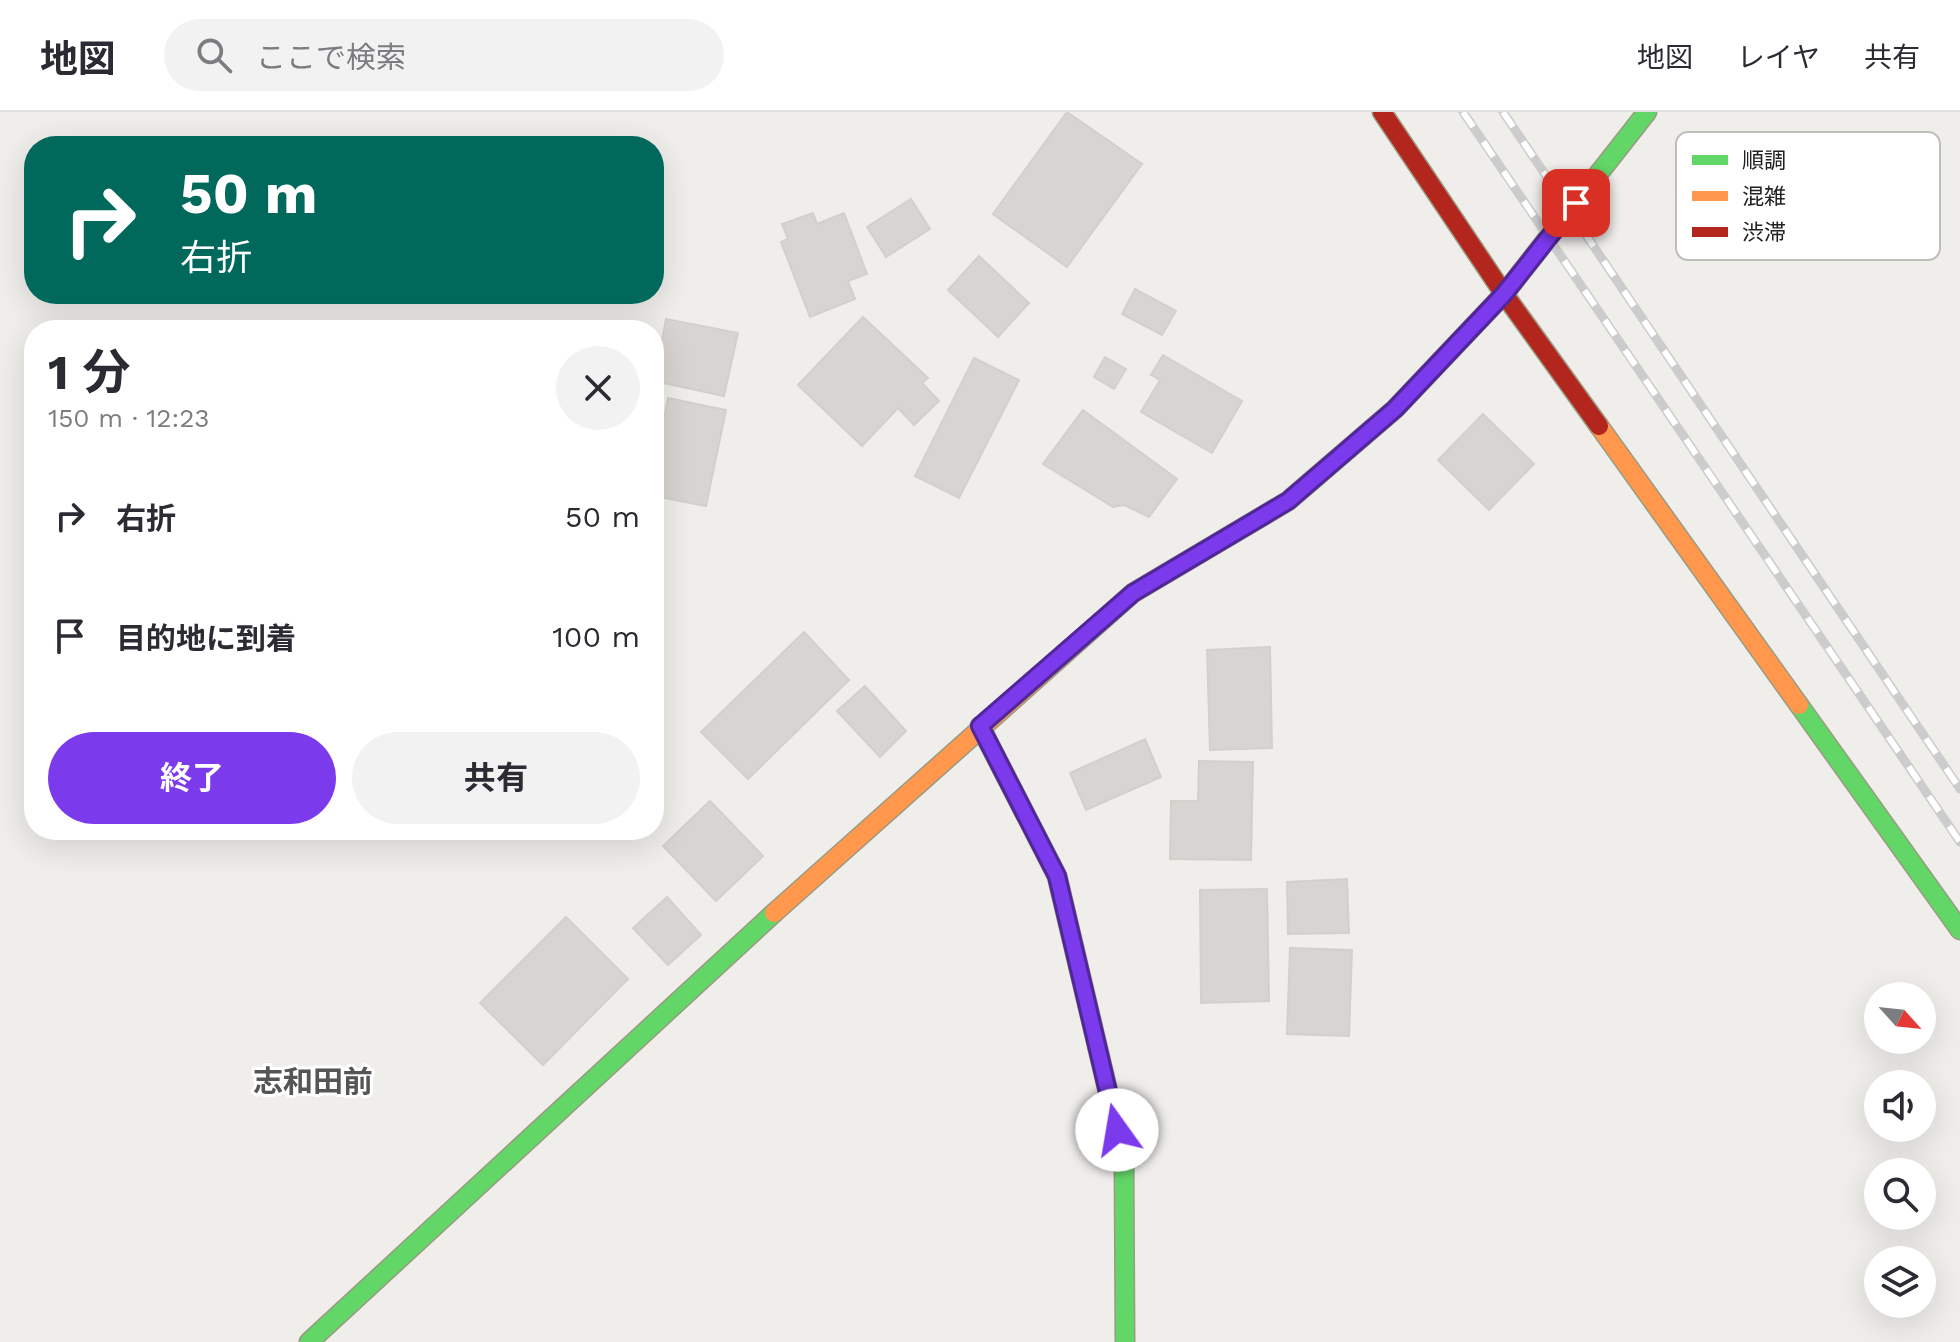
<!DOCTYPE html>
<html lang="ja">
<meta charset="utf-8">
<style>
:root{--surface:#fff;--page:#f2f2f3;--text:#2b2b33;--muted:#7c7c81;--line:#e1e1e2;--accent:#7c3aed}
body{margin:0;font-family:"Work Sans","Noto Sans JP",sans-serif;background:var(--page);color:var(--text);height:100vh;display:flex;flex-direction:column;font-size:30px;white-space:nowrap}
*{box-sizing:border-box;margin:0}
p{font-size:26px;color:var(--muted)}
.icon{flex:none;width:44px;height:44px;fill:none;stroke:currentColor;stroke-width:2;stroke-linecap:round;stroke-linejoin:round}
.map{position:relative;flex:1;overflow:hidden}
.details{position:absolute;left:24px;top:208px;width:640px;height:520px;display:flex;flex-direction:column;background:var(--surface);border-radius:32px;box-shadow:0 8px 32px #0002}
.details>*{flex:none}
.hud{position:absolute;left:24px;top:24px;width:640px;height:168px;border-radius:32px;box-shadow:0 8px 32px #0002;background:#00695c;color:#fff;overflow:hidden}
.needle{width:52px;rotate:117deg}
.tools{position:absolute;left:1864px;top:870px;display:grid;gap:16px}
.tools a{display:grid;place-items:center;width:72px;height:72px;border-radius:50%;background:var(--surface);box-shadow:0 8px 32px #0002;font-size:40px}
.pin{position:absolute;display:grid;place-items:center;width:68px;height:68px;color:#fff;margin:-34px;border-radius:16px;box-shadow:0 4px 12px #0006}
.me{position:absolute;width:88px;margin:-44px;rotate:347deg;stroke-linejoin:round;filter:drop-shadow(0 0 6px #0008)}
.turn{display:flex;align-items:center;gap:28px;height:168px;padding:0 24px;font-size:36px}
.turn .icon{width:104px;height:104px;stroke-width:2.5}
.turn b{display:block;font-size:56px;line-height:68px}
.round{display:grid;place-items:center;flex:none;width:84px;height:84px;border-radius:42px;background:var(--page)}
.overview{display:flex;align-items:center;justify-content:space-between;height:136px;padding:0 24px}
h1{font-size:48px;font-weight:700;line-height:60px}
.primary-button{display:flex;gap:16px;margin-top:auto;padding:16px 24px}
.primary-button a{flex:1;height:92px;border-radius:48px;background:var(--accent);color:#fff;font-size:32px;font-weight:700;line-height:92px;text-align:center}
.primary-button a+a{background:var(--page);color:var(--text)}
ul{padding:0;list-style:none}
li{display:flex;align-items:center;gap:24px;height:120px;padding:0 24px}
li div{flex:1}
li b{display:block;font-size:30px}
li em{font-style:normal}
header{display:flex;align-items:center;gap:48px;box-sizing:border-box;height:112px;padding:0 40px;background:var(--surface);border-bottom:2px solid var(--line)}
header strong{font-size:38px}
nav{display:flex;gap:44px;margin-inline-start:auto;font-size:28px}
.search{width:560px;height:72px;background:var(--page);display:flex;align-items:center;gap:20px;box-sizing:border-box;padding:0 28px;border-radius:44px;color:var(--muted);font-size:30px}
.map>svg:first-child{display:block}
.building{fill:#d7d4d2;stroke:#d3d0cc;stroke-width:2}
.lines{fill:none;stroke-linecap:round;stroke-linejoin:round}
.fast-casing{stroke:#999a82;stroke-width:21}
.slow-casing{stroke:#999a82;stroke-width:21}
.jam-casing{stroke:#999a82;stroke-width:21}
.fast{stroke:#63d668;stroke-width:18}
.slow{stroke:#ff974d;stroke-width:18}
.jam{stroke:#b3261e;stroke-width:18}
.rail-casing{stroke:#ccc;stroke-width:9}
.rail{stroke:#fff;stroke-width:6;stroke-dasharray:18;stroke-linecap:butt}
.route-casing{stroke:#51269a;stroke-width:20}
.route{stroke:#7c3aed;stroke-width:14}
.labels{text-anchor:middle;stroke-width:6;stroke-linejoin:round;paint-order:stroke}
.quarter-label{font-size:30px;font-weight:bold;fill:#555;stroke:#fff}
.key{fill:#fff;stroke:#bdbdbd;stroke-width:2}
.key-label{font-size:22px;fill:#222}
</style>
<header>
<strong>地図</strong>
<div class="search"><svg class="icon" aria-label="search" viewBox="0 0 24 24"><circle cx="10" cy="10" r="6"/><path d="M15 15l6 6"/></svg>ここで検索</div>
<nav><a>地図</a><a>レイヤ</a><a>共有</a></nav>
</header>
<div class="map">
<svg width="1960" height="1230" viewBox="0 0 1960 1230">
<rect width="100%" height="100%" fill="#f0eeeb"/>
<!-- building -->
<g class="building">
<path d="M 1067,0 L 1142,52 L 1067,155 L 993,102 Z"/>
<path d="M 911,87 L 930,117 L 886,145 L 867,115 Z"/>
<path d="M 813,101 L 817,112 L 844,101 L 867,162 L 848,169 L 855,187 L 810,205 L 781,130 L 788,127 L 782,112 Z"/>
<path d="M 979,144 L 1029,191 L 998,225 L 948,178 Z"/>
<path d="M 1135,177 L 1176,199 L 1162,223 L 1122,202 Z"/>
<path d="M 863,205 L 928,266 L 922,271 L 939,289 L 914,313 L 898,296 L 862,334 L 798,273 Z"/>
<path d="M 666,207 L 738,221 L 724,284 L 654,269 Z"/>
<path d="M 1163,243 L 1242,289 L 1212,341 L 1141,300 L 1160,268 L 1151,263 Z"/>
<path d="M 1105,245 L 1126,257 L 1114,277 L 1094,265 Z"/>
<path d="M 974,246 L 1019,268 L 959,386 L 915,364 Z"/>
<path d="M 668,286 L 726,298 L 706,394 L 654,384 L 654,356 Z"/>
<path d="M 1083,298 L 1177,367 L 1149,405 L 1124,393 L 1113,395 L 1043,352 Z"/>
<path d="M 1483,302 L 1534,352 L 1489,398 L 1438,348 Z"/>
<path d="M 804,520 L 849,568 L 748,667 L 701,620 Z"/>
<path d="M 1270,535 L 1272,636 L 1210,638 L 1207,538 Z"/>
<path d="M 865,574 L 906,619 L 880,645 L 837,599 Z"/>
<path d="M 1145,627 L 1161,665 L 1086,698 L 1070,661 Z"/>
<path d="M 1199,649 L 1253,650 L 1251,748 L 1170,747 L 1171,689 L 1198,689 Z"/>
<path d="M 710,689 L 763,744 L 716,789 L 663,734 Z"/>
<path d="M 1347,767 L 1349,821 L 1288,822 L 1287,770 Z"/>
<path d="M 1267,777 L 1269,889 L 1201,891 L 1200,778 Z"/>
<path d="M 667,785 L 701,823 L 668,853 L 633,816 Z"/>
<path d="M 566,805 L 628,867 L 543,953 L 480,891 Z"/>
<path d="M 1290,836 L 1352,838 L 1349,924 L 1287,922 Z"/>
</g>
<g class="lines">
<!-- fast casing -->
<g class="fast-casing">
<g id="fast">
<path d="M 1079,529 L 1133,481 L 1288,389 L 1395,297 L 1504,182 L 1647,0"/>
<path d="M 1799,593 L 1960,818"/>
<path d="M 980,614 L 1057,764 L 1124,1047 L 1125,1230"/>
<path d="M 309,1230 L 774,801"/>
</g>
</g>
<!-- slow casing -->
<g class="slow-casing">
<g id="slow">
<path d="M 1599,314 L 1799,593"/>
<path d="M 774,801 L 1079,529"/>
</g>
</g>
<!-- jam casing -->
<g class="jam-casing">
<path id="jam" d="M 1382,0 L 1504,182 L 1599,314"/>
</g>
<!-- fast -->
<use href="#fast" class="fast"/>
<!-- slow -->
<use href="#slow" class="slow"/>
<!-- jam -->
<use href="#jam" class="jam"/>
<!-- rail casing -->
<g class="rail-casing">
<g id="rail">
<path d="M 1463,0 L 1960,730"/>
<path d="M 1503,0 L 1960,677"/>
</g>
</g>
<!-- rail -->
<use href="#rail" class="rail"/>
</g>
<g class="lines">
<!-- route casing -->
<g class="route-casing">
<path id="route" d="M 1117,1018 L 1057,764 L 980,614 L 1133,481 L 1288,389 L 1395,297 L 1504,182 L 1576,91"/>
</g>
<!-- route -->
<use href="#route" class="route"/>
</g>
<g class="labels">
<!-- quarter labels -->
<g class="quarter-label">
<text x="313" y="980">志和田前</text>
</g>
</g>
<!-- legend -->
<rect x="1676" y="20" width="264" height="128" rx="12" class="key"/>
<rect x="1692" y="43" width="36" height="10" fill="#63d668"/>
<rect x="1692" y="79" width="36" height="10" fill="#ff974d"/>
<rect x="1692" y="115" width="36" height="10" fill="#b3261e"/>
<g class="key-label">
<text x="1742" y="56">順調</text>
<text x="1742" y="92">混雑</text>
<text x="1742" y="128">渋滞</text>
</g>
</svg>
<div class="tools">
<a><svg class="needle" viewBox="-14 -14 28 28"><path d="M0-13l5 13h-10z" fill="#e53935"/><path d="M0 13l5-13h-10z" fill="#7c7c81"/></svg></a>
<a><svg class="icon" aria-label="sound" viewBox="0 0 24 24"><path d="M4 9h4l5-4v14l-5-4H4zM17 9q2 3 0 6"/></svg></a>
<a><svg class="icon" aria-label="search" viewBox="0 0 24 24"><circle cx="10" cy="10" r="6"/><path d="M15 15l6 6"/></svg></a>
<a><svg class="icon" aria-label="layers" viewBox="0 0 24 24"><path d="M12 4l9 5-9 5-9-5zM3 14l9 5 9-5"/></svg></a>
</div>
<div class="pin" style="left:1576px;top:91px;background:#d93025"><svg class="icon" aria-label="arrive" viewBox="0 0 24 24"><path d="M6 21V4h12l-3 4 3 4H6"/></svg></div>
<svg class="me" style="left:1117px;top:1018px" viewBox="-20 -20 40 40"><circle r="19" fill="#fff"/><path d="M0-13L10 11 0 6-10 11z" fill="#7c3aed"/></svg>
<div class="hud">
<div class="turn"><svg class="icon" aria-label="right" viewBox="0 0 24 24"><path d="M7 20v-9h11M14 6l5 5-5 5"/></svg><div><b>50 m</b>右折</div></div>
</div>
<section class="details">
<div class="overview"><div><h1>1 分</h1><p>150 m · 12:23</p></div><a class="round"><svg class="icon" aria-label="close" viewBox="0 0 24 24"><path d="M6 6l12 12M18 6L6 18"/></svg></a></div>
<ul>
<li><svg class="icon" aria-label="right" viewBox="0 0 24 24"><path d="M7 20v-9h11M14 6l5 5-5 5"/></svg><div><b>右折</b></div><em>50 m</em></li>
<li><svg class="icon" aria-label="arrive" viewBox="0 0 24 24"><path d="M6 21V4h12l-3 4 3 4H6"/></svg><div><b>目的地に到着</b></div><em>100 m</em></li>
</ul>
<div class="primary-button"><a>終了</a><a>共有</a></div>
</section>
</div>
